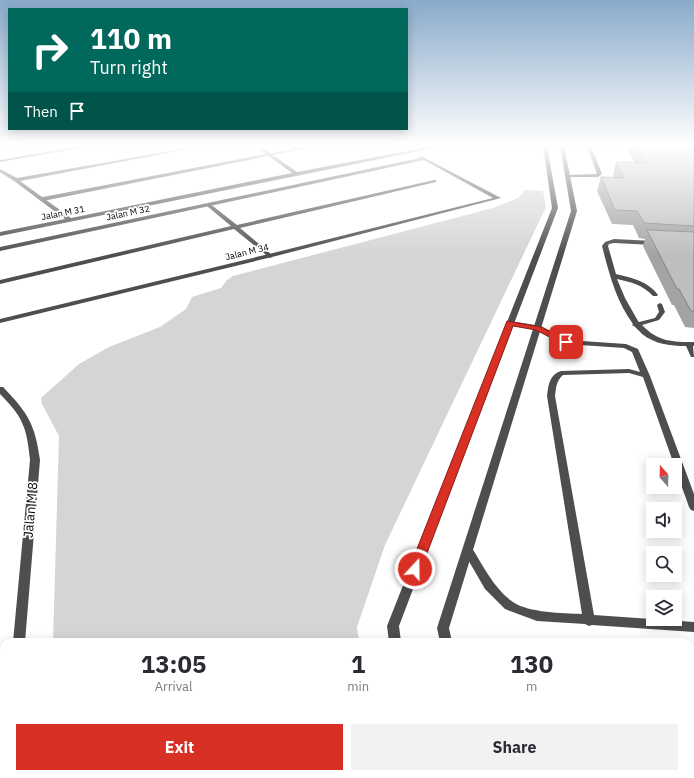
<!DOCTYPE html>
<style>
:root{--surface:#fff;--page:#f2f2f3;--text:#2b2b33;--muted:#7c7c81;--accent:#d93025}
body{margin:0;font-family:"IBM Plex Sans",sans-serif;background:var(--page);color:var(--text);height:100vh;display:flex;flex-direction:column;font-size:15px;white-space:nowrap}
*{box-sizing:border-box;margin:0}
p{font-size:13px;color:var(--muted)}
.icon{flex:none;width:22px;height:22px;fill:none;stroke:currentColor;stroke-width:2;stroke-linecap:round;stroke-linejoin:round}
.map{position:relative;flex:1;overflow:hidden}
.drawer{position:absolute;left:0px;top:638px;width:694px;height:140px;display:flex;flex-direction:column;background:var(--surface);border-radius:12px 12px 0 0;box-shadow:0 2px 10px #0003}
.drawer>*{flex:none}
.banner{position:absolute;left:8px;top:8px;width:400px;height:122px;border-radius:0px;box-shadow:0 2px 10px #0003;background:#00695c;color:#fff;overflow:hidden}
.needle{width:26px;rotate:340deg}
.fabs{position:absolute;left:646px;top:458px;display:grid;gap:8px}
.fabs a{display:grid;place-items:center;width:36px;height:36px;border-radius:0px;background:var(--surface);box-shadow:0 2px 10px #0003;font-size:20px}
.pin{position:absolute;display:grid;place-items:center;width:34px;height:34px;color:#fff;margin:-17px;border-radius:8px;box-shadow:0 2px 6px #0006}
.me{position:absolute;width:44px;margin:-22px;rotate:21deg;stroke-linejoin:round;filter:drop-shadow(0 0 3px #0008)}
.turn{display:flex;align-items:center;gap:14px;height:84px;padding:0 16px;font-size:18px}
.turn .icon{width:52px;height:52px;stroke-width:2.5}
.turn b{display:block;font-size:28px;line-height:34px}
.then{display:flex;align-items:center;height:38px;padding:0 16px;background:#0003;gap:8px;font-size:15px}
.eta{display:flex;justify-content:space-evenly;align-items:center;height:68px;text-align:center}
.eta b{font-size:24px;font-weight:700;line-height:28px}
.cta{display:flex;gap:8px;margin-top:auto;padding:8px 16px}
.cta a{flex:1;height:46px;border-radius:0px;background:var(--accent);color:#fff;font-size:16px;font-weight:700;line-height:46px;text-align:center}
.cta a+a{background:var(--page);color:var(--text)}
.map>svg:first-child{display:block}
.green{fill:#d5d5d5}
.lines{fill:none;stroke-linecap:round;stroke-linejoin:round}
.lane{fill:#4e4e4e;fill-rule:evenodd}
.street{fill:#4e4e4e;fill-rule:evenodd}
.wall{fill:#a3a3a3}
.building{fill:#bebebe;stroke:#858585}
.route{fill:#d93025;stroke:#8d1f18}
.labels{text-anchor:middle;stroke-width:3.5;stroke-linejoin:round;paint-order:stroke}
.far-street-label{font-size:9px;fill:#000;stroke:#fff}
.near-street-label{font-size:13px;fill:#000;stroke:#fff}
</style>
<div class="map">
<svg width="694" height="778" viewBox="0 0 694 778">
<rect width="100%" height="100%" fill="#fff"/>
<!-- green -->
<g class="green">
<path d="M 525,190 L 543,191 L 546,207 L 385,545 L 357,627 L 359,642 L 53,642 L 59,436 L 42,404 L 41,398 L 79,364 L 109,347 L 160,327 L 186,309 L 192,297 L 221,288 L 227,280 L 233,276 L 493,208 L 518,198 Z"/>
<path d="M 49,774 L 375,774 L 376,778 L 48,778 Z"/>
</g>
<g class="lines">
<!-- lane -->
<g class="lane">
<path d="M 80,146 L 92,146 L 0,162 L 0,160 Z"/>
<path d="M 308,146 L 318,146 L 43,201 L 40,199 L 43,197 Z"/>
<path d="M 587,146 L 591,146 L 602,174 L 598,177 L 566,177 L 566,176 L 568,175 L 597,174 Z"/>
<path d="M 434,180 L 436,180 L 436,182 L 240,228 L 272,255 L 272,257 L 270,258 L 234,229 L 0,284 L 0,280 L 231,226 L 207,206 L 207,204 L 209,203 L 237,225 Z"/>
<path d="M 614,239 L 654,241 L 657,243 L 654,245 L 614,243 L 609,244 L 608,246 L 616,274 C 632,278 648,281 658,295 L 657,296 L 653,296 C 643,285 631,282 617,279 L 625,298 L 638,321 L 639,322 L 655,318 L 659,312 L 657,305 L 660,303 L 662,304 L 665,312 L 659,320 L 642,325 C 658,342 673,342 694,342 L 694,346 L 693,346 L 694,357 L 691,357 L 686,346 C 669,346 655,344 642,334 C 639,331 636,327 632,325 L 633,324 C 616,301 609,273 602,246 L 605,242 Z"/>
<path d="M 510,321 L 541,326 L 567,340 L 626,344 L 638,349 L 650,376 L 694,494 L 694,511 L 691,510 L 689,507 L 643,377 L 629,373 L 563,375 C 556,381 556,388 555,396 L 594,615 L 694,622 L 694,632 L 592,625 L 589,626 L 585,624 L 537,621 L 505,609 L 485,589 L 463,551 L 464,548 L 468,547 L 472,548 C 483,566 495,590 513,602 C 529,613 563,613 582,614 L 547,396 C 548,385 550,374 561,371 L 629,369 L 640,372 L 632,352 L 624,348 L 566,344 L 536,330 L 508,324 L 506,323 Z"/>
<rect x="690" y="678" width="4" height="12"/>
</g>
<!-- street -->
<g class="street">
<path d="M 255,146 L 260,146 L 297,172 L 434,146 L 444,146 L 0,236 L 0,232 L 65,219 L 14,181 L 0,172 L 0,169 L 17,178 L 187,148 L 189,149 L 20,181 L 71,218 L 292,173 Z"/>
<path d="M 543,146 L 547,146 L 558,208 L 399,626 L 401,642 L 389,642 L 387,626 L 552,208 Z"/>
<path d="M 560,146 L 564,146 L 577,211 L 449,628 L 452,642 L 440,642 L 437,628 L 571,211 Z"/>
<path d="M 421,156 L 501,198 L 272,257 L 0,323 L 0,319 L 269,254 L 493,198 L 424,160 L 0,251 L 0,247 L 420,158 L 419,157 Z"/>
<path d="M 0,387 L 3,387 C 28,413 35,424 40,460 L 25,642 L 13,642 L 30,460 C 27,428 23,417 0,394 Z"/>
<rect x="0" y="728" width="4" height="12"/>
<path d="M 4,768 L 4,774 L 14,774 L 13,778 L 0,778 L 2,769 Z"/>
<rect x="409" y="774" width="14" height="4"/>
<path d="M 468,774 L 482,774 L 483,778 L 469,778 Z"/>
</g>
</g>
<!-- wall -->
<g class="wall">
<path d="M 625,146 L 694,146 L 694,328 L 685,327 L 674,305 L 672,305 L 643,246 L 645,239 L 639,238 L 633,225 L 612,224 L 597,191 L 601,177 L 614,178 L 613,176 L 616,162 L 635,163 Z"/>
<path d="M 692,715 L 694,778 L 529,778 L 529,774 L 690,774 Z"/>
</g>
<!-- building -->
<g class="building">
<path d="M 636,146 L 694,146 L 694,226 L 644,223 L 637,211 L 615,210 L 601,177 L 624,178 L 616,162 L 647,163 Z"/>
<path d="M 647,230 L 694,232 L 694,311 L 691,311 L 679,289 L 677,289 Z"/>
<path d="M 690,710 L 691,710 L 692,715 L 694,715 L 694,778 L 538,778 L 537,774 L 690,774 Z"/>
</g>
<!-- sky -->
<linearGradient id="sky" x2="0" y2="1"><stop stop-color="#89aaca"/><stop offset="0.57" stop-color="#fff"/><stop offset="1" stop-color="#fff" stop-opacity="0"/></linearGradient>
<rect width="694" height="255" fill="url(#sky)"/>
<!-- route -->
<path class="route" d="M 507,321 L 541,327 L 570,342 L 569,344 L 563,344 L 536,330 L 513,326 L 421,569 L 419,572 L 415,574 L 411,572 L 409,569 Z"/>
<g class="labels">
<!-- far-street labels -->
<g class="far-street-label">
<text transform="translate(63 213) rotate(-11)" y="3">Jalan M 31</text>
<text transform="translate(128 213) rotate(-12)" y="3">Jalan M 32</text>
<text transform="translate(247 252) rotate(-14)" y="3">Jalan M 34</text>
</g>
<!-- near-street labels -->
<g class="near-street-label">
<text transform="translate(30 510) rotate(-85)" y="5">Jalan M 8</text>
</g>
</g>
</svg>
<div class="fabs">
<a><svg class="needle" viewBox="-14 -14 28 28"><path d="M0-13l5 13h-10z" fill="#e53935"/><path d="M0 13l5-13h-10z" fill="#7c7c81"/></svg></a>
<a><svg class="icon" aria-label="sound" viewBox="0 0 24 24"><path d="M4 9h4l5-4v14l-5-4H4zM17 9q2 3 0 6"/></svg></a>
<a><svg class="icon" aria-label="search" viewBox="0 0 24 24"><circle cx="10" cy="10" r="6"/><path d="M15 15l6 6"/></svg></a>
<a><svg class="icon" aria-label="layers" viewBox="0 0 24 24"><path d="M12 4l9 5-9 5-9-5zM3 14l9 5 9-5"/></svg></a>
</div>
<div class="pin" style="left:566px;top:342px;background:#d93025"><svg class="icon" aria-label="arrive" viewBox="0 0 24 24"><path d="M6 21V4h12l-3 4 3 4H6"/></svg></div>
<svg class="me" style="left:415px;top:569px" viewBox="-20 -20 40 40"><circle r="17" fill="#d93025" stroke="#fff" stroke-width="3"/><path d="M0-11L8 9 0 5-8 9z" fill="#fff"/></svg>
<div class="banner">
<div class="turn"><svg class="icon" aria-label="right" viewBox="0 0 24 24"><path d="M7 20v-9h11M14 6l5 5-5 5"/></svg><div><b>110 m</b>Turn right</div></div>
<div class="then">Then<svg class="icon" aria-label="arrive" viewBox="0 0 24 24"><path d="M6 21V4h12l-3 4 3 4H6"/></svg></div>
</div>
<section class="drawer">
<div class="eta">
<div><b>13:05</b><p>Arrival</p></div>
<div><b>1</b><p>min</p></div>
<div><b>130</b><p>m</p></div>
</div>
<div class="cta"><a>Exit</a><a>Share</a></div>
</section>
</div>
